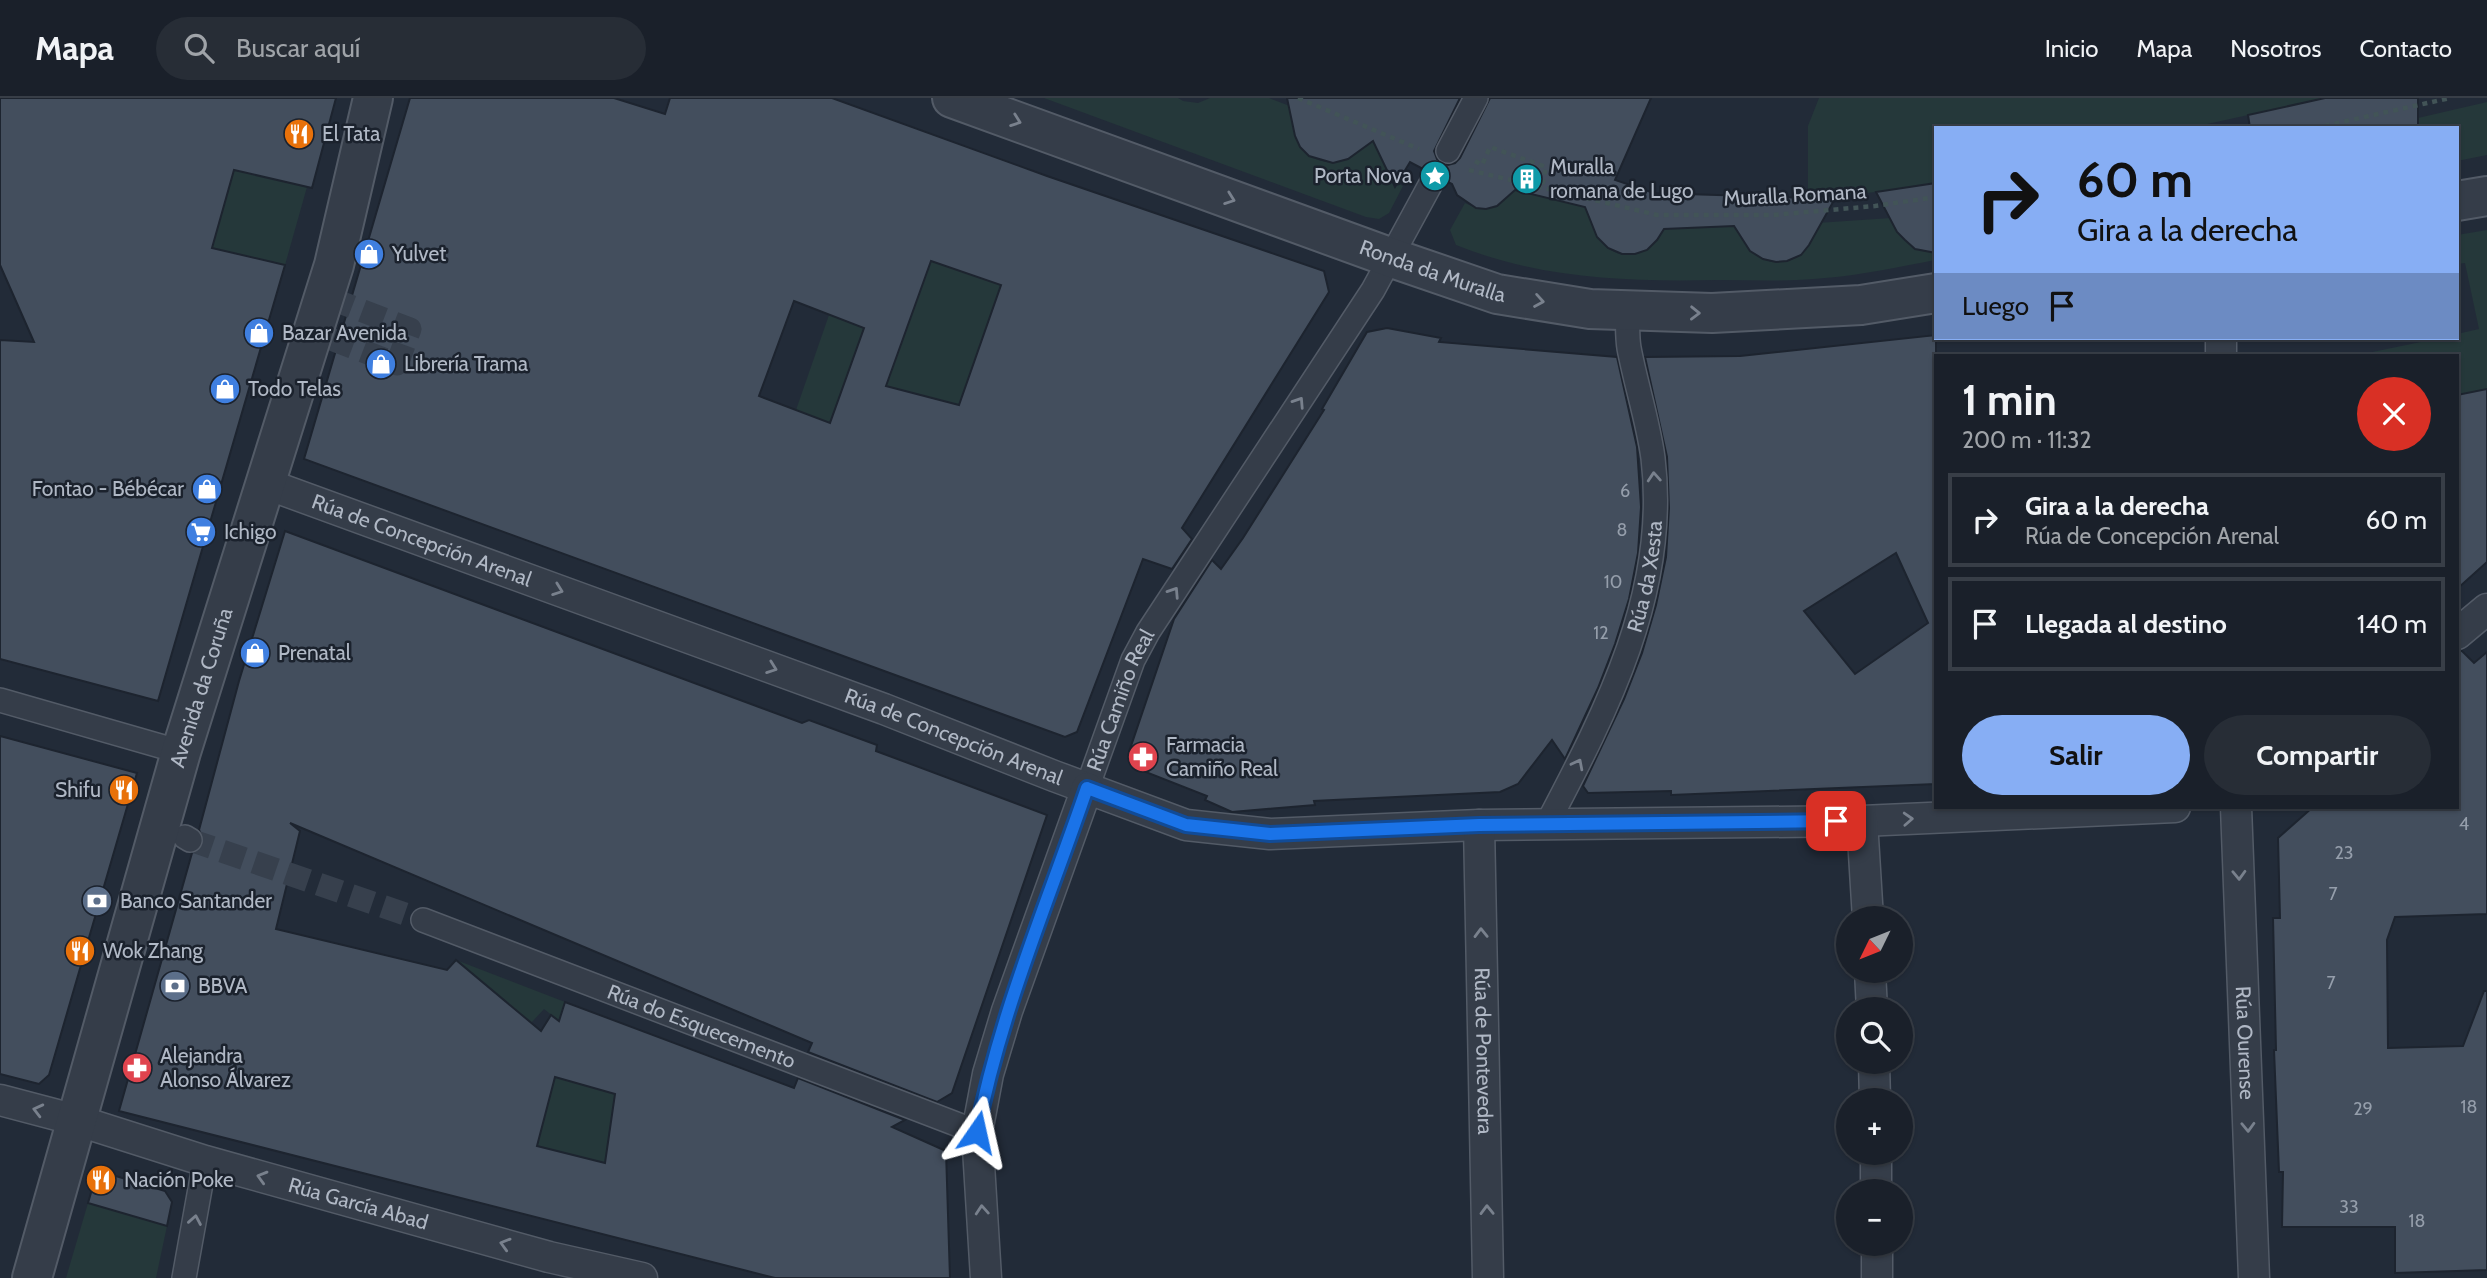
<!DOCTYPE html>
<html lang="es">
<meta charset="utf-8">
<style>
:root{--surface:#1a202a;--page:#272d36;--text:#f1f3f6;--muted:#9fa3a8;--line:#383e47;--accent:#87aef4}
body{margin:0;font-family:Cabin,sans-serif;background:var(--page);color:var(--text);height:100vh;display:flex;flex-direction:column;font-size:26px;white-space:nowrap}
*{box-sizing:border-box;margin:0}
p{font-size:23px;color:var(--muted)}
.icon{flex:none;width:38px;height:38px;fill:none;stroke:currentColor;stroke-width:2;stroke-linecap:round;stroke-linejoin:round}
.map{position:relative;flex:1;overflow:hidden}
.details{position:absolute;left:1934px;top:256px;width:525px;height:455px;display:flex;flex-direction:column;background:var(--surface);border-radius:0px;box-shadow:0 2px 5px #0004,0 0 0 2px var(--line)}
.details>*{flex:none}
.guide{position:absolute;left:1934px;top:28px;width:525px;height:214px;border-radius:0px;box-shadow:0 2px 5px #0004,0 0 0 2px var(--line);background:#87aef4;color:#111;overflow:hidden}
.needle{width:46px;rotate:227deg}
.tools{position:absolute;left:1836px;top:808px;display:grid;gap:14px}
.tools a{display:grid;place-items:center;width:77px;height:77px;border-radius:50%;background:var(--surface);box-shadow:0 2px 5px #0004,0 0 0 2px var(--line);font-size:35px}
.pin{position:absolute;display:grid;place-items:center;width:60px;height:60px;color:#fff;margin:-30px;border-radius:14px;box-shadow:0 4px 10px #0006}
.me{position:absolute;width:77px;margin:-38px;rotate:11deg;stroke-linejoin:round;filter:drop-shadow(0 0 5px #0008)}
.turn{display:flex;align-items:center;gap:24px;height:147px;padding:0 28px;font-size:32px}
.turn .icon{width:91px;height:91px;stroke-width:2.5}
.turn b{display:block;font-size:49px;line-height:60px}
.then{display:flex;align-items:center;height:66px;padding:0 28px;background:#0003;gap:14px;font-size:26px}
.round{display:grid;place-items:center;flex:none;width:74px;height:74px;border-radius:37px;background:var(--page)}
.overview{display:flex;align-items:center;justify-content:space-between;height:119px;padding:0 28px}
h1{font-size:42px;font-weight:800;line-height:52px}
.primary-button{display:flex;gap:14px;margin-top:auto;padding:14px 28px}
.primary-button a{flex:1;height:80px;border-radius:42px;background:var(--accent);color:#111;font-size:28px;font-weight:800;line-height:80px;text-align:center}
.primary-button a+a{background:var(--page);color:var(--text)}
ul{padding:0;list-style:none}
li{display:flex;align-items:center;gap:21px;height:94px;margin:0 14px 10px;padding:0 14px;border:4px solid var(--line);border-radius:0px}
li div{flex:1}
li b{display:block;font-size:26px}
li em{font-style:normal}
header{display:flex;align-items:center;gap:42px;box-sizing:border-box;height:98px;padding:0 35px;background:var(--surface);border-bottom:2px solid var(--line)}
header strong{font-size:33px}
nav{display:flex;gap:38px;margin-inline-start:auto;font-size:24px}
.search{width:490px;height:63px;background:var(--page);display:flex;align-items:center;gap:18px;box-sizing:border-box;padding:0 24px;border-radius:38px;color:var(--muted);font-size:26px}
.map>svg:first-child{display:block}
.green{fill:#25383a}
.building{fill:#434e5d;stroke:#1d242f;stroke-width:2;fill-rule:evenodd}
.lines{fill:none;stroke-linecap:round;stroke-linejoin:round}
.pedestrian-tunnel{stroke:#37404d;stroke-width:23;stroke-dasharray:23 11;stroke-linecap:butt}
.pedestrian-casing{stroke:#535b67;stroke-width:26}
.minor-casing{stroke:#535b67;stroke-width:33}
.tertiary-casing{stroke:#535b67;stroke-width:42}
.path{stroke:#425457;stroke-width:4.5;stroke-dasharray:5 5;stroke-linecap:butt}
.pedestrian{stroke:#353d49;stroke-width:23}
.minor{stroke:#353d49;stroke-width:30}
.tertiary{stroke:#353d49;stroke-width:38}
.oneway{stroke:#79818d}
.route-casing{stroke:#114b97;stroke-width:18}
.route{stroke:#1a73e8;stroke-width:12}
.labels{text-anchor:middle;stroke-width:5;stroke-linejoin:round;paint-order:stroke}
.number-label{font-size:18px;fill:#959eab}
.poi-label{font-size:21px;fill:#b0b8c5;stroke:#1b222d;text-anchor:start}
.street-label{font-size:21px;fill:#b0b8c5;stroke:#1b222d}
</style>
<header>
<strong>Mapa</strong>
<div class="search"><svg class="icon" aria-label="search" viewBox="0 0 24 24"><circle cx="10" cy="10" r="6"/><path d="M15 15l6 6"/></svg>Buscar aquí</div>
<nav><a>Inicio</a><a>Mapa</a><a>Nosotros</a><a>Contacto</a></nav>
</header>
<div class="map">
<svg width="2487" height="1180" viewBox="0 0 2487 1180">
<rect width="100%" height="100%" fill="#222b38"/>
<!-- green -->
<g class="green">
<path d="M 1044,0 L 1178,0 L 1183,3 L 1198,5 L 1210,0 L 1269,0 L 1295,10 C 1290,34 1297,56 1322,63 C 1330,65 1340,65 1348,60 C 1355,55 1362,46 1367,40 L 1386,47 C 1383,64 1385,80 1403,88 L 1389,115 L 1379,121 L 1366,119 Z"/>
<path d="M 1819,0 L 2325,0 L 2189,30 L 1936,30 L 1935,85 L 1899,92 L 1808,100 L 1808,28 Z"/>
<path d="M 2487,4 L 2487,57 L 2457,63 L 2457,30 L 2418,30 L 2418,20 Z"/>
<path d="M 234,72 L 307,89 L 285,167 L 192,147 L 226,101 Z"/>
<path d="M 1511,91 L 1592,111 C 1591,159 1640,175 1664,131 L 1739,128 C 1746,138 1753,152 1762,160 C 1766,163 1773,164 1778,164 C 1801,165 1814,145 1817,125 L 1891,120 C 1900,140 1912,155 1935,153 L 1935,162 C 1899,169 1862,177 1825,180 C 1790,184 1754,182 1718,182 C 1629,184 1540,181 1456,147 L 1450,132 L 1465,105 L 1476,110 Z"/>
<path d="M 2487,132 L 2487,302 L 2484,291 L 2457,297 L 2457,257 L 2358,257 L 2440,240 L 2457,240 L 2457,236 L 2479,231 L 2465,165 L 2457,166 L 2457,137 Z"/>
<path d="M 894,150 L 1011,160 L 959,307 L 931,300 L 867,340 L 917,202 L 880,189 L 829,325 L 796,312 L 829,217 L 849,224 Z"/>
<path d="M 456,862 L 565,904 L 559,923 L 544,911 L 531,925 Z"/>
<path d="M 543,975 L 622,988 L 609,1034 L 605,1065 L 537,1048 Z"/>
<path d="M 88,1105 L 167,1128 L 156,1180 L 66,1180 Z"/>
</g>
<!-- building -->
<g class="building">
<path d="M 0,0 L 336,0 L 312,90 L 234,72 L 212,150 L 285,167 L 158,603 L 0,561 L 0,242 L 34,244 L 0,167 Z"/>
<path d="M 410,0 L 614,0 L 665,16 L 670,0 L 832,0 L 1047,78 L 1324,173 L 1329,194 L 1182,430 L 1192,441 L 1172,471 L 1143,461 L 1077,634 L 1065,639 L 304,361 ZM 931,163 L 1001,187 L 959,307 L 886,288 ZM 794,203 L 864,230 L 830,325 L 759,298 Z"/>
<path d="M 1287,0 L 1460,0 L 1434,53 L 1437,61 L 1448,67 L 1455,65 L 1460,60 L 1490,0 L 1651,0 L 1615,82 L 1654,95 L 1808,100 L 1837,97 L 1809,147 L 1801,157 L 1787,163 L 1776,164 L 1763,161 L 1750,153 L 1734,128 L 1664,131 L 1657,142 L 1647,152 L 1635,156 L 1622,156 L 1608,150 L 1597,139 L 1585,109 L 1515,92 L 1497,108 L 1486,111 L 1476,110 L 1457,97 L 1452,86 L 1448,84 L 1447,71 L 1441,65 L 1428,66 L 1423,71 L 1410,64 L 1395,89 L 1373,43 L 1348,61 L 1333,65 L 1309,58 L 1300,49 L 1295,38 Z"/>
<path d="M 2325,0 L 2418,0 L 2418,30 L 2250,30 L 2248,17 Z"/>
<path d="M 1936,85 L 1936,155 L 1915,151 L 1905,142 L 1897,134 L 1876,94 Z"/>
<path d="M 1387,230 L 1441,240 L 1439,244 L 1617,259 L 1637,349 L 1641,409 L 1638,455 L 1629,501 L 1615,546 L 1598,590 L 1565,661 L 1552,642 L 1518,686 L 1500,694 L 1314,703 L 1315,707 L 1232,714 L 1205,702 L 1207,698 L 1138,671 L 1129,654 L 1174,521 L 1212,462 L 1221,471 L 1243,440 L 1324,312 L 1322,311 L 1367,234 Z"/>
<path d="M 1936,237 L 1936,686 L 1671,697 L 1671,693 L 1588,695 L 1583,688 L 1624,601 L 1642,555 L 1656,507 L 1666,459 L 1669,410 L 1667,359 L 1645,259 L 1740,258 ZM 1896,455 L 1928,525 L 1855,576 L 1804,513 Z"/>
<path d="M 2487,291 L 2487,464 L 2457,491 L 2457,297 Z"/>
<path d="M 285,433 L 802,625 L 809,622 L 877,647 L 876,653 L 1047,717 L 952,995 L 937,1004 L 808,954 L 812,945 L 290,725 L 300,733 L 276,831 L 447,872 L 456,862 L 541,933 L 551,917 L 559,923 L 565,904 L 794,990 L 798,980 L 905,1022 L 892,1029 L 946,1053 L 950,1180 L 775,1180 L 119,1013 L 192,755 L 202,749 L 204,742 L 199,732 L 239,583 ZM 555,979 L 615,996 L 605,1065 L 537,1048 Z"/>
<path d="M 2457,553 L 2462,553 L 2474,565 L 2487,554 L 2487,816 L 2395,819 L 2387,842 L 2388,950 L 2463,948 L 2484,893 L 2487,893 L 2487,1172 L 2395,1175 L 2395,1129 L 2282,1129 L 2283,1074 L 2279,1074 L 2274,952 L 2276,952 L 2273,820 L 2280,820 L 2278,740 L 2313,709 L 2457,709 Z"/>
<path d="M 0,638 L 137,675 L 49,977 L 39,986 L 0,976 Z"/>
<path d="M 106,1075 L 165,1093 L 172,1104 L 167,1128 L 88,1105 L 95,1081 Z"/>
</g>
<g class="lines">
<!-- pedestrian-tunnel -->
<g class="pedestrian-tunnel">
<path d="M 331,241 L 397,266 L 410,231 L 342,205"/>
<path d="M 190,742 L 411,818"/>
</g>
<!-- pedestrian casing -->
<g class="pedestrian-casing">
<g id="pedestrian">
<path d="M 1448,53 L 1476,0"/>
<path d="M 0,602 L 181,654"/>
<path id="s1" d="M 1087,690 L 1133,562 L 1148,534 L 1373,192 L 1435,78"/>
<path id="s2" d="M 1547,726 C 1607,612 1669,493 1653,360 C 1648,323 1636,287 1629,250 C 1627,238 1628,226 1627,213"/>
<path d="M 185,739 L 190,742"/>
<path id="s3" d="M 423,822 L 977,1034"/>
<path d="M 184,1180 L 205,1063"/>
</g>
</g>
<!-- minor casing -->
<g class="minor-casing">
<g id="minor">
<path d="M 2221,240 L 2221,257"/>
<path id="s4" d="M 264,385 L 884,611 L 1054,678 L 1186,727 L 1270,736 L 1479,727 L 1862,723 L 2175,709"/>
<path d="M 2457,536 L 2487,511"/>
<path id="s5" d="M 2236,709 L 2254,1180"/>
<path d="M 1862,723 L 1868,821"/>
<path id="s6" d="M 1479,727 L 1488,1180"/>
<path d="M 1870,873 L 1872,912"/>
<path d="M 1874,964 L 1875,1003"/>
<path id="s7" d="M 0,1002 L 76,1022 L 205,1063 L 549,1159 L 642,1180"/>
<path d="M 1876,1055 L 1876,1094"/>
<path d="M 1877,1146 L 1877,1180"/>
<path d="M 986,1180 L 977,1034 L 988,976 L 1007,913 L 1087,690"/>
</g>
</g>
<!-- tertiary casing -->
<g class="tertiary-casing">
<g id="tertiary">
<path id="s8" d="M 952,0 L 1392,160 L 1497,196 L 1590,211 L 1712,215 L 1861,207 L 1936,195"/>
<path d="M 2457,103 L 2487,98"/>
<path id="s9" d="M 32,1180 L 181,654 L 334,167 L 373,0"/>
</g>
</g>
<!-- path -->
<g class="path">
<path d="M 1298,0 L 1419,51"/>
<path d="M 2315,30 L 2450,0"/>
<path d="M 1475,63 L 1482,67 L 1490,49 L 1546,69 L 1542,89"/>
<path d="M 1469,72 L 1657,117 L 1773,117 L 1875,108 L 1936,99"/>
</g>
<!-- pedestrian -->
<use href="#pedestrian" class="pedestrian"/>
<!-- minor -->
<use href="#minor" class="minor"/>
<!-- tertiary -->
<use href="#tertiary" class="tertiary"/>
</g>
<!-- one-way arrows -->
<defs><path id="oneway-chevron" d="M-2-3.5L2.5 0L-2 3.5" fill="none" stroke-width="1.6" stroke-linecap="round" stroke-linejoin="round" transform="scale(1.75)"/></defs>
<g class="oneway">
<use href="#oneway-chevron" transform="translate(1016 23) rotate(20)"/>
<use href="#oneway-chevron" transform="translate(1230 101) rotate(20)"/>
<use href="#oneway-chevron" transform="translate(1539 203) rotate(10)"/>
<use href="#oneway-chevron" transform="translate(1695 215) rotate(1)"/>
<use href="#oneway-chevron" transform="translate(1299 304) rotate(-57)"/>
<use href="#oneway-chevron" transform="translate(1654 379) rotate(-94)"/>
<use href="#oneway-chevron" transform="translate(558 492) rotate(20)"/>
<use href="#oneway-chevron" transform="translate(1174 494) rotate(-57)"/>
<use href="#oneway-chevron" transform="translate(772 570) rotate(20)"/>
<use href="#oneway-chevron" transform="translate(1578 666) rotate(-63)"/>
<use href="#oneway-chevron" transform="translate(1908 721) rotate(-3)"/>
<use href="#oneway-chevron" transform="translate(2239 777) rotate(88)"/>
<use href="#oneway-chevron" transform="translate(1481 835) rotate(-91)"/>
<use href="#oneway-chevron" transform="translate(38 1012) rotate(-166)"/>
<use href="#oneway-chevron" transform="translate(2248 1029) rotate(88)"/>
<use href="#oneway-chevron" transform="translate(262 1079) rotate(-164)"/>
<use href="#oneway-chevron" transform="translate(982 1112) rotate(-94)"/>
<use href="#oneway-chevron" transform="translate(1487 1112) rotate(-91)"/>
<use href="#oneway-chevron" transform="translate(195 1122) rotate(-80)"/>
<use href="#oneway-chevron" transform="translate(505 1146) rotate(-164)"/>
</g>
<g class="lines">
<!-- route casing -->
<g class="route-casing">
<path id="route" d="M 977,1034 C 1000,915 1048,804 1087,690 L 1186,727 L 1270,736 L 1479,727 L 1836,723"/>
</g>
<!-- route -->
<use href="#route" class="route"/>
</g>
<!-- icons -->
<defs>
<g id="restaurant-disc" transform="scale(1.575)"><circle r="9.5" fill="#e8710a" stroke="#1b222d"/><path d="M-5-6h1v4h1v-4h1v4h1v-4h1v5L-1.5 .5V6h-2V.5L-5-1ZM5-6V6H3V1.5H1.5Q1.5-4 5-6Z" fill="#fff"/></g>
<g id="sight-disc" transform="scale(1.575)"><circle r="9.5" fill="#0f9aa8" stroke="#1b222d"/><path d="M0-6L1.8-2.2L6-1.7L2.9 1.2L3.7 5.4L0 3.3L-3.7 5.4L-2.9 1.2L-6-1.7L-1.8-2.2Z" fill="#fff"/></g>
<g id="building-disc" transform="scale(1.575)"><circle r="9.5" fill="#0f9aa8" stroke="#1b222d"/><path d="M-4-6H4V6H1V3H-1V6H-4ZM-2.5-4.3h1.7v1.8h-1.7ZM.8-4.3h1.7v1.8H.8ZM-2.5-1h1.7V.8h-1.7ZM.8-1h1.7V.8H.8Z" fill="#fff"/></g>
<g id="shop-disc" transform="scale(1.575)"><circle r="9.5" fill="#3f7fe0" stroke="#1b222d"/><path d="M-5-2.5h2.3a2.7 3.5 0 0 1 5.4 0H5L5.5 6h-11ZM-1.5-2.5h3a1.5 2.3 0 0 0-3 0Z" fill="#fff"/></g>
<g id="supermarket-disc" transform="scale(1.575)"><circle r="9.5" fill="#3f7fe0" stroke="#1b222d"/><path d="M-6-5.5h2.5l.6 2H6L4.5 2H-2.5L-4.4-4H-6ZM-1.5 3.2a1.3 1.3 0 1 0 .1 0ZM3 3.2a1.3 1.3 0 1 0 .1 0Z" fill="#fff"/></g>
<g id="pharmacy-disc" transform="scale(1.575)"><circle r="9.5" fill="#e0444e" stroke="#1b222d"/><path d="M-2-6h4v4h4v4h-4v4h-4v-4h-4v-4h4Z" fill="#fff"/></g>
<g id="bank-disc" transform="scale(1.575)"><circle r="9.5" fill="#5c6f8a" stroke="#1b222d"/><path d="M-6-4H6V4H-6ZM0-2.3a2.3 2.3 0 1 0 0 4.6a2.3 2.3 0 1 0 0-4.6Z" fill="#fff"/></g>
</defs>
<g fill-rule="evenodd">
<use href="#restaurant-disc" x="299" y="36"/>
<use href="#sight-disc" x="1435" y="78"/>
<use href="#building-disc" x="1527" y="81"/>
<use href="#shop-disc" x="369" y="156"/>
<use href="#shop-disc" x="259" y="235"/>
<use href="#shop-disc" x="381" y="266"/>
<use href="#shop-disc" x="225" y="291"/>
<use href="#shop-disc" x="207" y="391"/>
<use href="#supermarket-disc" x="201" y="434"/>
<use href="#shop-disc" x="255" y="555"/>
<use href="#pharmacy-disc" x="1143" y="659"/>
<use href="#restaurant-disc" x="124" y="692"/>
<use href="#bank-disc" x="97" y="803"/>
<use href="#restaurant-disc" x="80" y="853"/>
<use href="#bank-disc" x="175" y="888"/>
<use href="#pharmacy-disc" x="137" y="970"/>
<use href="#restaurant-disc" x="101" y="1082"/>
</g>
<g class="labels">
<!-- number labels -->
<g class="number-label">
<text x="1625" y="399">6</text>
<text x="1622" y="438">8</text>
<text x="1613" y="490">10</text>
<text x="1601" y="541">12</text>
<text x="2464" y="732">4</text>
<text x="2344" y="761">23</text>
<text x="2333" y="802">7</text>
<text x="2331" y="891">7</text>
<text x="2469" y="1015">18</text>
<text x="2363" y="1017">29</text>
<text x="2349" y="1115">33</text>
<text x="2417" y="1129">18</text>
</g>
<!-- poi labels -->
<g class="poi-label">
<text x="322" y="43">El Tata</text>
<text x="1550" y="76">Muralla<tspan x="1550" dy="24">romana de Lugo</tspan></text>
<text x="1412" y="85" text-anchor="end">Porta Nova</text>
<text x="392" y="163">Yulvet</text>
<text x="282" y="242">Bazar Avenida</text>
<text x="404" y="273">Librería Trama</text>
<text x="248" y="298">Todo Telas</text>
<text x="184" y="398" text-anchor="end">Fontao - Bébécar</text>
<text x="224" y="441">Ichigo</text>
<text x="278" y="562">Prenatal</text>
<text x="1166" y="654">Farmacia<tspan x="1166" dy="24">Camiño Real</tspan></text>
<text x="101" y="699" text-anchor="end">Shifu</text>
<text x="120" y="810">Banco Santander</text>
<text x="103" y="860">Wok Zhang</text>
<text x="198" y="895">BBVA</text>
<text x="160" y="965">Alejandra<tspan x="160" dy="24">Alonso Álvarez</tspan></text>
<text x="124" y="1089">Nación Poke</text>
</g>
<!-- street labels -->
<g class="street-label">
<text transform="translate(1795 97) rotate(-3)" y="7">Muralla Romana</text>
<text dy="7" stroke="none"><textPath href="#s8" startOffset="511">Ronda da Muralla</textPath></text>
<text dy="7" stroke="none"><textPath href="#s4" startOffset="168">Rúa de Concepción Arenal</textPath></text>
<text dy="7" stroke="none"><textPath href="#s2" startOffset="268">Rúa da Xesta</textPath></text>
<text dy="7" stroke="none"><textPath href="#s9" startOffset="614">Avenida da Coruña</textPath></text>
<text dy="7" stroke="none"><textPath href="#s1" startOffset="94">Rúa Camiño Real</textPath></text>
<text dy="7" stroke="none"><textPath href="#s4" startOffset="735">Rúa de Concepción Arenal</textPath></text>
<text dy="7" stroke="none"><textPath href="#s3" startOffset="298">Rúa do Esquecemento</textPath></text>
<text dy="7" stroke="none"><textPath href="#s5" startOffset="236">Rúa Ourense</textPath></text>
<text dy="7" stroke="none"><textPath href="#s6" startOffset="226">Rúa de Pontevedra</textPath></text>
<text dy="7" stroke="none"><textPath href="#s7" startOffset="373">Rúa García Abad</textPath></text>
</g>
</g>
</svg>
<div class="tools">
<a><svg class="needle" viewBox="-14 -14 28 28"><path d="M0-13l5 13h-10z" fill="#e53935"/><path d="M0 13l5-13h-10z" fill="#9fa3a8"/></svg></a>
<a><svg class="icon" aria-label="search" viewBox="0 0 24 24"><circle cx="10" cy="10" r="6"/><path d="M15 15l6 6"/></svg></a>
<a>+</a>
<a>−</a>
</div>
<div class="pin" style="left:1836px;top:723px;background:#d93025"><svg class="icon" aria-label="arrive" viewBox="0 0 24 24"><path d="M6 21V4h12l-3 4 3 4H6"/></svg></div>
<svg class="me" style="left:977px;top:1034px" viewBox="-20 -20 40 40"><path d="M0-17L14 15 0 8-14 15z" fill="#1a73e8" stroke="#fff" stroke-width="4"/></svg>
<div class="guide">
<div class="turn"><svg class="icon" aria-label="right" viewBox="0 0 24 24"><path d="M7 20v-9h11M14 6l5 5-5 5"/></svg><div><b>60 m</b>Gira a la derecha</div></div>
<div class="then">Luego<svg class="icon" aria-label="arrive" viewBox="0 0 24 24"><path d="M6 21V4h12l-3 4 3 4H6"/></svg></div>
</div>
<section class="details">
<div class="overview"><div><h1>1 min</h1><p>200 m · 11:32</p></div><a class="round" style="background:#d93025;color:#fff"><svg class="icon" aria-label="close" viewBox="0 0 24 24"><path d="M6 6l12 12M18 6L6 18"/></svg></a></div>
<ul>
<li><svg class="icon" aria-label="right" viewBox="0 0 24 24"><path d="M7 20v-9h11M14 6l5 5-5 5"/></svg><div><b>Gira a la derecha</b><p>Rúa de Concepción Arenal</p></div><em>60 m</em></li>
<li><svg class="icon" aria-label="arrive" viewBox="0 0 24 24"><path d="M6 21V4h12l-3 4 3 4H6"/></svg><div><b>Llegada al destino</b></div><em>140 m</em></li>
</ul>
<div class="primary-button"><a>Salir</a><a>Compartir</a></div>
</section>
</div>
